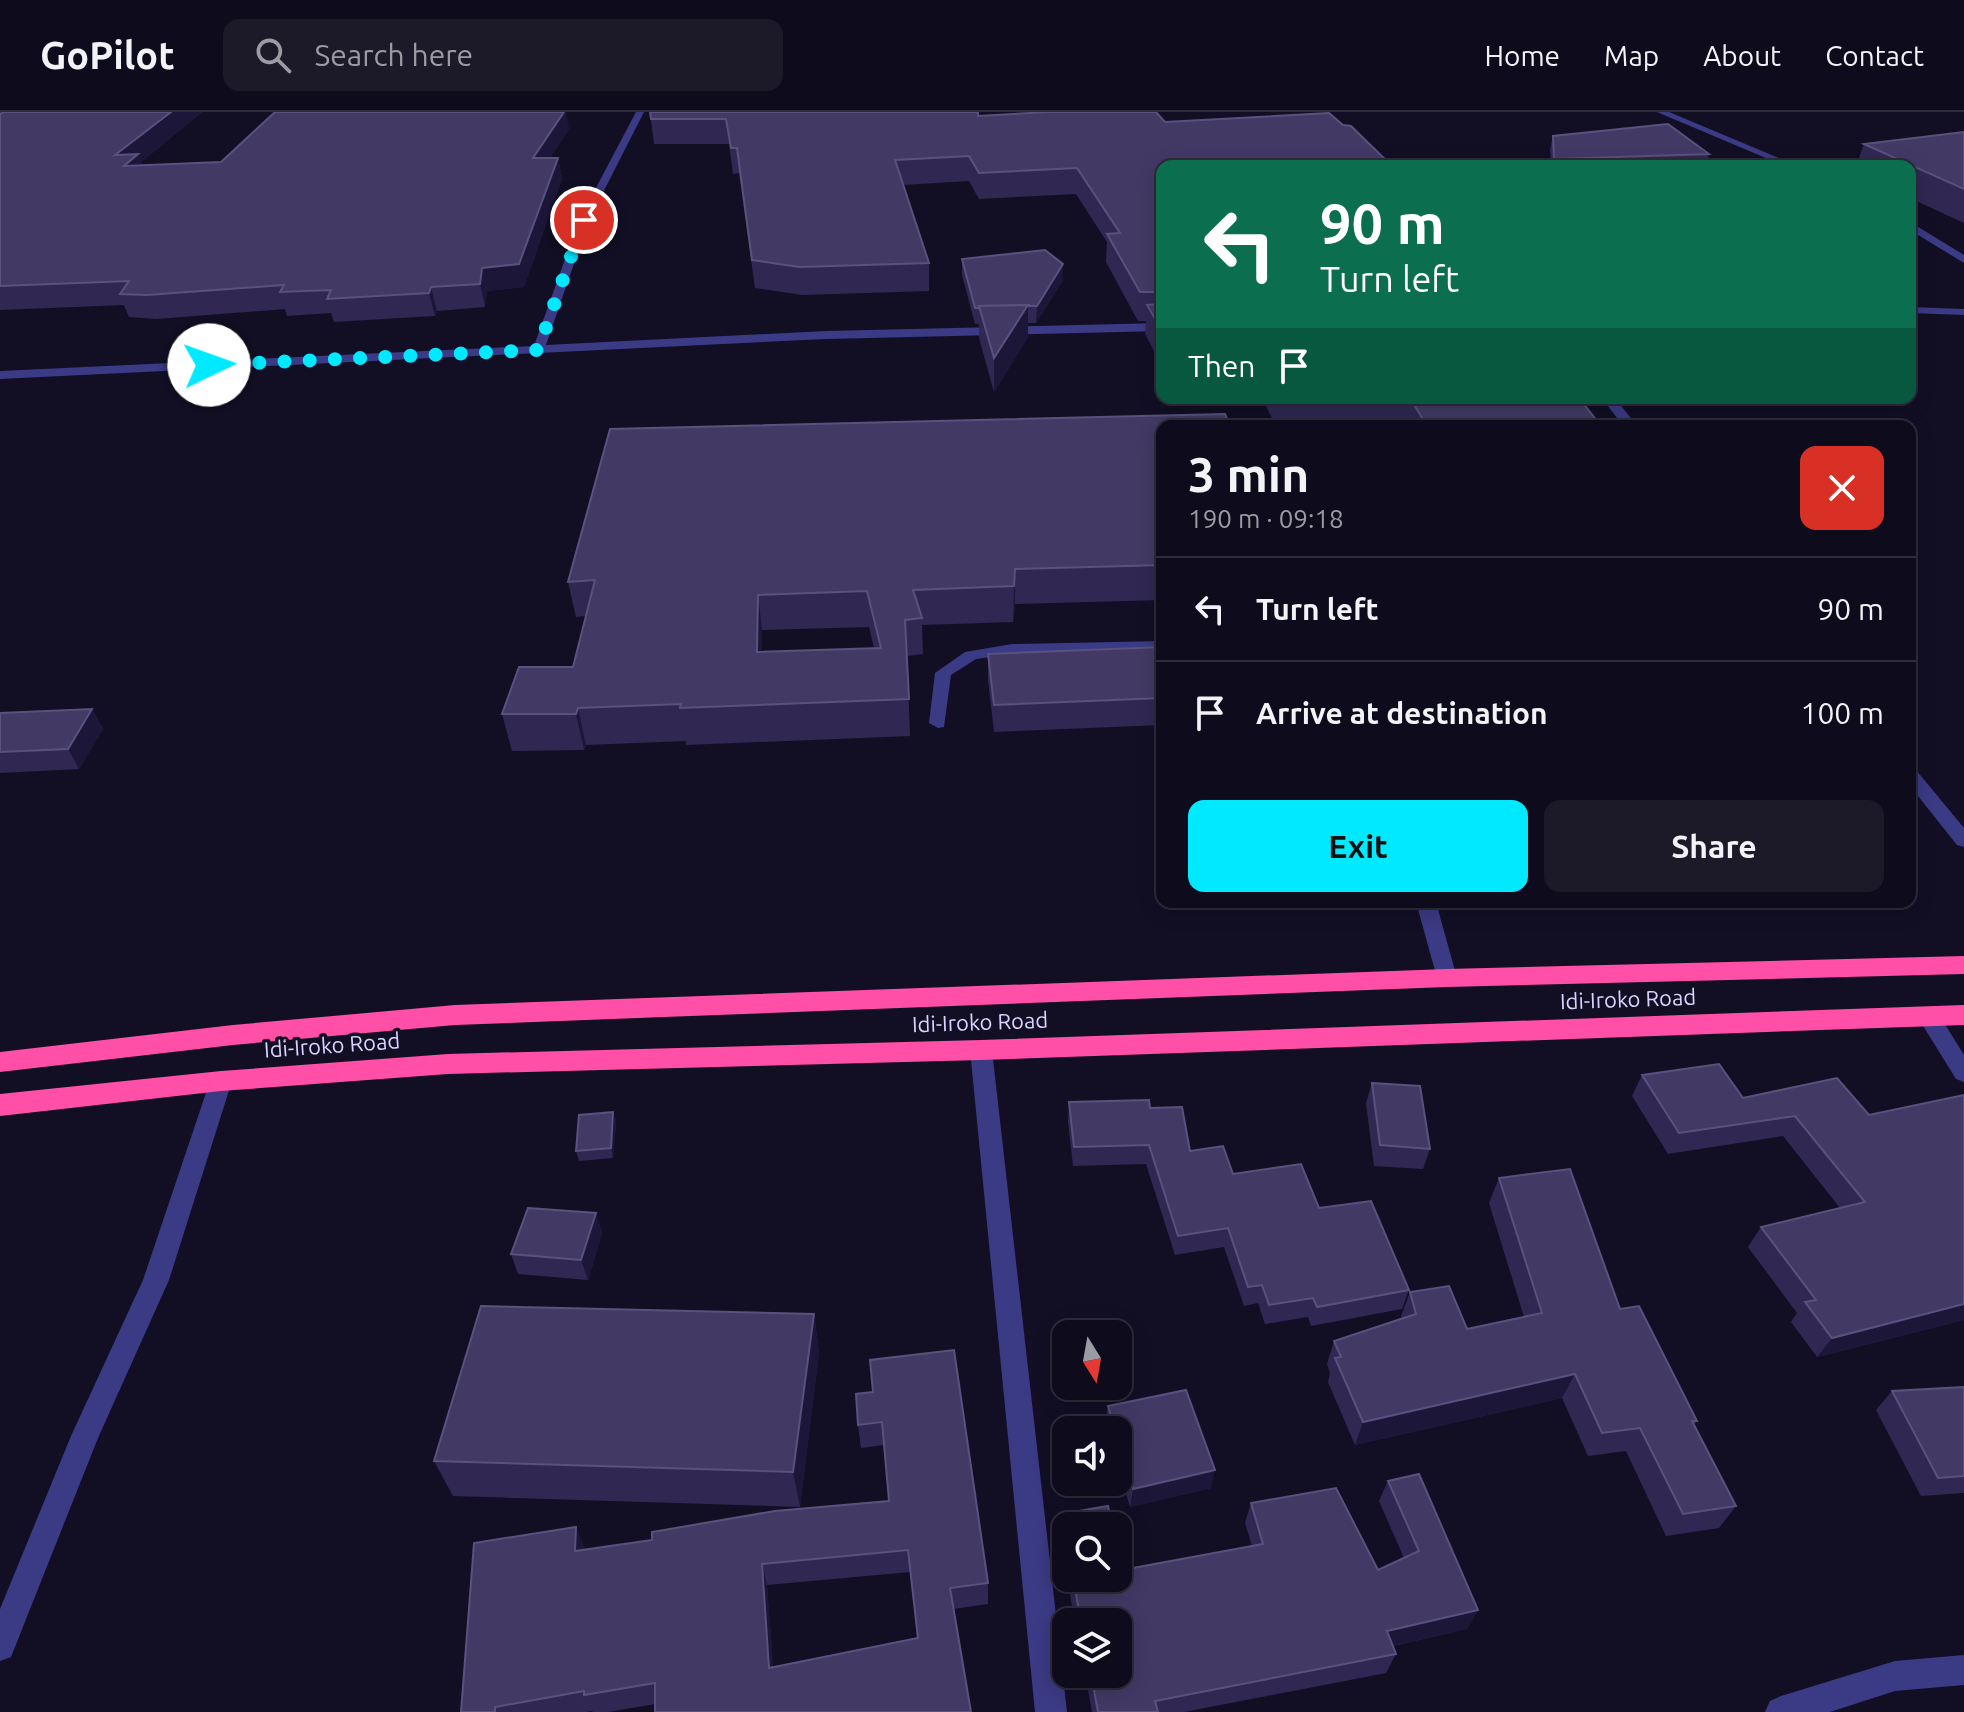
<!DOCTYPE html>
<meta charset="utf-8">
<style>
:root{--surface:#0e0b1c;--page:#1c1929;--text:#f1f3f6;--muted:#9b9ba3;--line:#2e2b3b;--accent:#01e9fe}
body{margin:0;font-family:Ubuntu,sans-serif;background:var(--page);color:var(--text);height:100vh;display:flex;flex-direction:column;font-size:30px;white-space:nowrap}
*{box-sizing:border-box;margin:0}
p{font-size:26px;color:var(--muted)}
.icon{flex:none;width:44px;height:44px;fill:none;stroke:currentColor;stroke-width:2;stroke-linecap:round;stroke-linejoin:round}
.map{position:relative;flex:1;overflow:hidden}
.details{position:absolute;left:1156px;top:308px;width:760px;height:488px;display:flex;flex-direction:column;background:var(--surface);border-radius:16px;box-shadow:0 4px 20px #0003,0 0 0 2px var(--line)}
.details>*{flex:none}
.hud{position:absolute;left:1156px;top:48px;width:760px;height:244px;border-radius:16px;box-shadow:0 4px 20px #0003,0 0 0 2px var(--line);background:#0b6e4f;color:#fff;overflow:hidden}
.needle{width:52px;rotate:169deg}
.controls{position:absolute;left:1052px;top:1208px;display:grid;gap:16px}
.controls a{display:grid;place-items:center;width:80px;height:80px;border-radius:16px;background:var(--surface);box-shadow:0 4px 20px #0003,0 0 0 2px var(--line);font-size:40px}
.pin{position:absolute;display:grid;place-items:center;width:68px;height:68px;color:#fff;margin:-34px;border:4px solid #fff;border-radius:50%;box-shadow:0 2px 8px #0007}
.me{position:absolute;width:88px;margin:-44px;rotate:87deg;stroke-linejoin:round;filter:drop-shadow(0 0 6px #0008)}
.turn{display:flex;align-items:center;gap:28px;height:168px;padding:0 32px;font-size:36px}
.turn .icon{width:104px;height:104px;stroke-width:2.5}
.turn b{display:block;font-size:56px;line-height:68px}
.then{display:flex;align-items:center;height:76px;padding:0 32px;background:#0003;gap:16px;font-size:30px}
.round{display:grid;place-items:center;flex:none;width:84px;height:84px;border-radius:16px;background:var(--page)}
.overview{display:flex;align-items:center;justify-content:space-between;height:136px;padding:0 32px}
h1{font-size:48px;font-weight:700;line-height:60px}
.cta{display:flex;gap:16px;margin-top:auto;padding:16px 32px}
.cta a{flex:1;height:92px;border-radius:16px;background:var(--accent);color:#111;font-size:32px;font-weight:700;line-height:92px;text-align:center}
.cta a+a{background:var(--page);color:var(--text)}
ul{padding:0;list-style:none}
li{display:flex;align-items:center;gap:24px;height:104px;padding:0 32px;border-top:2px solid var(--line)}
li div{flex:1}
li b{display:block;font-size:30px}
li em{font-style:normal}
header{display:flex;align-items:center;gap:48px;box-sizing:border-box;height:112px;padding:0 40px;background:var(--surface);border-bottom:2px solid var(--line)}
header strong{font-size:38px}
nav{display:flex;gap:44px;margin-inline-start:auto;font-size:28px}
.search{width:560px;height:72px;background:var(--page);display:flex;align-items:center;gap:20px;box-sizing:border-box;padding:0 28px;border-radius:16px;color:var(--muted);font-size:30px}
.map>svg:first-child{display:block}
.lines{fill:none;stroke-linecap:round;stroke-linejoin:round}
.minor{fill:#3b3a84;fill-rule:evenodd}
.highway{fill:#ff4fa6;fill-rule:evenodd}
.wall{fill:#302853;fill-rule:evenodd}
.shaded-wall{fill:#1c1639}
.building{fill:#423a65;stroke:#59527e;stroke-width:2;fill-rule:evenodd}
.route{stroke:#01e9fe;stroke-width:14;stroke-dasharray:0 25.2}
.labels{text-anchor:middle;stroke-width:7;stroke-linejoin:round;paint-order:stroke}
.street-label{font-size:22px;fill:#d8d3ff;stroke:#120f25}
</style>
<header>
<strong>GoPilot</strong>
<div class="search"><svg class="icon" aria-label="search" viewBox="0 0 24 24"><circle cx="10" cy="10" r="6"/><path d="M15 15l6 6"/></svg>Search here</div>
<nav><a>Home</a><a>Map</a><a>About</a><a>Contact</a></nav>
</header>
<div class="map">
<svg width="1964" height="1600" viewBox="0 0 1964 1600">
<rect width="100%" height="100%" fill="#120f25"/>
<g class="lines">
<!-- minor -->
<g class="minor">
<path d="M 636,0 L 644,0 L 589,108 L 546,233 L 826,219 L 1162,211 L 1162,219 L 826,227 L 0,267 L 0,259 L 534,234 L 579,108 Z"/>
<path d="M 1657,0 L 1669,0 L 1798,54 L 1785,54 Z"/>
<path d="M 1910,110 L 1964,143 L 1964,151 L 1910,118 Z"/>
<path d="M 1910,195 L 1964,197 L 1964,203 L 1910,201 Z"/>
<path d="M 1602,286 L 1615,286 L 1637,314 L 1623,314 Z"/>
<path d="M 1162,529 L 1162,539 L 1012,542 L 976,547 L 951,563 L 944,615 L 938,616 L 929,611 L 935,561 L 965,540 L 1012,532 Z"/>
<path d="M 1910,656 L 1916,658 L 1964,716 L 1964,735 L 1957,733 L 1910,674 Z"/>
<path d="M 1416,790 L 1436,790 L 1457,866 L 1454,871 L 1440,871 L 1437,866 Z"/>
<path d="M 1928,896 L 1936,898 L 1964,943 L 1964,970 L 1956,967 L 1917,904 L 1920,898 Z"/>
<path d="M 981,930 L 989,932 L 992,938 L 1067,1600 L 1035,1600 L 970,938 L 973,932 Z"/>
<path d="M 221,960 L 229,963 L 232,969 L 169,1168 L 98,1326 L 11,1545 L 0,1549 L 0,1497 L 71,1324 L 143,1168 L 210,969 L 213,963 Z"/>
<path d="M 1964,1543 L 1964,1573 L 1895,1579 L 1830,1600 L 1765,1600 L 1770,1589 L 1781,1584 L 1895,1549 Z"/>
</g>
<!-- highway -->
<g class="highway">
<path d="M 1964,844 L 1964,862 L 1447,875 L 455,913 L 233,933 L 0,960 L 0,940 L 233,913 L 455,893 L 1447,857 Z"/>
<path d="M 1964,893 L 1964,913 L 981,948 L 448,962 L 221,979 L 0,1004 L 0,982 L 221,959 L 448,942 L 981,928 Z"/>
</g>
</g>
<!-- wall -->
<g class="wall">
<path d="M 0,0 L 202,0 L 141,50 L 142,53 L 221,50 L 569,17 L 550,46 L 558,46 L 562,67 L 524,175 L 487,179 L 485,195 L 437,199 L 435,204 L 334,210 L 331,201 L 287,204 L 285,197 L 156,207 L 129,205 L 124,193 L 0,198 Z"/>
<path d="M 650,0 L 978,4 L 1162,54 L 1162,254 L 1145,222 L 1146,209 L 1138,209 L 1106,150 L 1107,130 L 1076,82 L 979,87 L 969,69 L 903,73 L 929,151 L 929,179 L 802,183 L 755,176 L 739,61 L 733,62 L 729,32 L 654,32 Z"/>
<path d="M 1964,20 L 1964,111 L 1910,86 L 1910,54 L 1856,54 L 1864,32 Z"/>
<path d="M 1553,24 L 1709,42 L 1706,54 L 1551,54 L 1550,37 Z"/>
<path d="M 962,147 L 1063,168 L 1036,211 L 1028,211 L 1028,225 L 994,280 L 979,226 L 979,212 L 975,212 L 962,163 Z"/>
<path d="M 1262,286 L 1579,286 L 1601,314 L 1402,314 L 1398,307 L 1275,312 Z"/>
<path d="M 1162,314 L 1162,488 L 1015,492 L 1013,510 L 922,513 L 923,542 L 907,544 L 910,624 L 686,633 L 686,629 L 586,633 L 584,638 L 512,639 L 502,602 L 573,555 L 586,504 L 576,505 L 568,470 ZM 869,515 L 874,536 L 762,540 L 762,518 Z"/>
<path d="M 1162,535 L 1162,613 L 994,620 L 988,568 L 988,542 Z"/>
<path d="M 92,597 L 103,617 L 79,657 L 0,661 L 0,601 Z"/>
<path d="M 1642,963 L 1743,986 L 1869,1003 L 1964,983 L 1964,1208 L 1817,1245 L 1791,1210 L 1797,1201 L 1748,1135 L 1761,1115 L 1840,1096 L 1783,1024 L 1668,1042 L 1632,984 Z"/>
<path d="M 1372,971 L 1430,1037 L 1423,1057 L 1374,1054 L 1366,991 Z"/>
<path d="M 1069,990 L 1150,996 L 1190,1039 L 1233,1062 L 1319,1096 L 1409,1178 L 1402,1197 L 1311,1214 L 1308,1205 L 1265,1212 L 1258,1191 L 1244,1194 L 1224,1135 L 1175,1143 L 1146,1052 L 1073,1054 L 1068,1009 Z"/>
<path d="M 613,1000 L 616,1010 L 613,1046 L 579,1049 L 576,1039 Z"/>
<path d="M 1499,1066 L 1620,1197 L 1697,1309 L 1694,1313 L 1736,1394 L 1719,1416 L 1666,1424 L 1626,1339 L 1588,1344 L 1562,1286 L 1355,1333 L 1328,1270 L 1330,1261 L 1327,1252 L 1334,1229 L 1401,1206 L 1401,1204 L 1410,1180 L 1467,1217 L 1524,1205 L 1489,1091 Z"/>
<path d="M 596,1101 L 602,1121 L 588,1168 L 518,1162 L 511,1142 Z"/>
<path d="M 814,1202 L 819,1240 L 800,1395 L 453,1384 L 434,1349 Z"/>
<path d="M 1964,1275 L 1964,1381 L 1921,1384 L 1876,1298 L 1892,1279 Z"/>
<path d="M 873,1280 L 988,1471 L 988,1492 L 953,1497 L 971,1600 L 655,1592 L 608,1600 L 593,1600 L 592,1599 L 586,1600 L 461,1600 L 585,1437 L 652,1428 L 889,1389 L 884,1333 L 861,1336 L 858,1313 ZM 910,1460 L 917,1526 L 773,1555 L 767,1473 Z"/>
<path d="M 1108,1294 L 1211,1376 L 1130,1395 L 1118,1354 L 1118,1318 L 1107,1318 L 1105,1312 Z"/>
<path d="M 1388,1369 L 1478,1498 L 1467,1517 L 1393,1534 L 1396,1542 L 1386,1561 L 1184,1600 L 1092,1600 L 1085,1562 L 1118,1562 L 1118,1510 L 1075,1510 L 1067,1466 L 1118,1466 L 1122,1458 L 1252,1434 L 1245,1411 L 1251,1391 L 1378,1458 L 1404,1446 L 1379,1389 Z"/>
<path d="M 1061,1402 L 1066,1414 L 1066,1460 L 1059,1422 Z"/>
</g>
<!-- shaded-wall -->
<g class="shaded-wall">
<path d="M 171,0 L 202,0 L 141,50 L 146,63 L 132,75 L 115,43 Z"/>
<path d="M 564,0 L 566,0 L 569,17 L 537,67 L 533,46 Z"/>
<path d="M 558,46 L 562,67 L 524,175 L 487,179 L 485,195 L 480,172 L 482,156 Z"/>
<path d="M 1063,152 L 1063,168 L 1036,211 L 1037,194 Z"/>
<path d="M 431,175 L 437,199 L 435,204 L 429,181 Z"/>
<path d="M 1028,193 L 1028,225 L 994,280 L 994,246 Z"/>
<path d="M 1015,457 L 1015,492 L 1013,510 L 1014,474 Z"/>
<path d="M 758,483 L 762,518 L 762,577 L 757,540 Z"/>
<path d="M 578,596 L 586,633 L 584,638 L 576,602 Z"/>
<path d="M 92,597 L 103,617 L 79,657 L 68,637 Z"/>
<path d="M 613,1000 L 616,1010 L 613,1046 L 611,1036 Z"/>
<path d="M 596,1101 L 602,1121 L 588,1168 L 581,1148 Z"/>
<path d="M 1964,1192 L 1964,1208 L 1817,1245 L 1832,1226 Z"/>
<path d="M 814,1202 L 819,1240 L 800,1395 L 793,1360 Z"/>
<path d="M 1575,1262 L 1562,1286 L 1355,1333 L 1363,1310 Z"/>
<path d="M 1215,1358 L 1211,1376 L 1130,1395 L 1133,1377 Z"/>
<path d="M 576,1415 L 585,1437 L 575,1439 Z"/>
<path d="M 762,1452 L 767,1473 L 775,1576 L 769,1556 Z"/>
<path d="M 1478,1498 L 1467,1517 L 1378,1537 L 1387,1519 Z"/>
</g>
<!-- building -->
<g class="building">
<path d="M 4,0 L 171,0 L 115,43 L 138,42 L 124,54 L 221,50 L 275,0 L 564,0 L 533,46 L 558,46 L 519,152 L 482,156 L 480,172 L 431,175 L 429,181 L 327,187 L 331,178 L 280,180 L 284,173 L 147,183 L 120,182 L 129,169 L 0,174 L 0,2 Z"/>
<path d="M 650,0 L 978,0 L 978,4 L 1047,0 L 1156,0 L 1165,10 L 1329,1 L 1343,13 L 1351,14 L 1392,54 L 1162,54 L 1162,180 L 1140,180 L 1107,122 L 1120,121 L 1077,56 L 979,61 L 969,44 L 895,48 L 929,151 L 799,155 L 752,148 L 737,36 L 731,36 L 726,7 L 651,7 Z"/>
<path d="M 1668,12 L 1709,42 L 1554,47 L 1553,24 Z"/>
<path d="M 1964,20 L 1964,77 L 1864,32 Z"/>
<path d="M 1045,138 L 1063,152 L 1037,194 L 1027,194 L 1028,193 L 979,194 L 980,196 L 975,196 L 962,147 Z"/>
<path d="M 1162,192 L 1162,219 L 1147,193 Z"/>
<path d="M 1028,193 L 994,246 L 979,194 Z"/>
<path d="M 1410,286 L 1579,286 L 1601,314 L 1427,314 Z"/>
<path d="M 1225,302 L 1230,314 L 1162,314 L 1162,453 L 1015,457 L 1014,474 L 913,478 L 922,506 L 905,508 L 909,587 L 680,596 L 681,592 L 578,596 L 576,602 L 502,602 L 519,555 L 573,555 L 595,468 L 568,470 L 610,317 ZM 867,479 L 881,536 L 757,540 L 758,483 Z"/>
<path d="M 1162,535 L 1162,586 L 994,593 L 988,542 Z"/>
<path d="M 92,597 L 68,637 L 0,640 L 0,601 Z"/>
<path d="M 1719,952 L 1743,986 L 1837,966 L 1869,1003 L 1964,983 L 1964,1192 L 1832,1226 L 1805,1190 L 1816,1188 L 1761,1115 L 1865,1090 L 1795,1004 L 1679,1021 L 1642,963 Z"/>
<path d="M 1372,971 L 1420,974 L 1430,1037 L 1380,1033 Z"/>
<path d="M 1149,988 L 1150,996 L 1182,995 L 1190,1039 L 1223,1034 L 1233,1062 L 1301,1052 L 1319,1096 L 1371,1089 L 1409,1178 L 1317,1195 L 1313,1186 L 1269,1193 L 1262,1173 L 1248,1175 L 1228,1116 L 1178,1124 L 1149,1033 L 1074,1035 L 1069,990 Z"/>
<path d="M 613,1000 L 611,1036 L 576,1039 L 579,1003 Z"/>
<path d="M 1570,1057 L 1620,1197 L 1639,1194 L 1697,1309 L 1692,1309 L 1736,1394 L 1683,1402 L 1640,1316 L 1602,1321 L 1575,1262 L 1363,1310 L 1335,1246 L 1341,1245 L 1334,1229 L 1416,1202 L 1410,1180 L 1449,1174 L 1467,1217 L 1542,1201 L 1499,1066 Z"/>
<path d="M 528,1096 L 596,1101 L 581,1148 L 511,1142 Z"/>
<path d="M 481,1194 L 814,1202 L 793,1360 L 434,1349 Z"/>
<path d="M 954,1238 L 988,1471 L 950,1476 L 971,1600 L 655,1600 L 655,1571 L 584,1583 L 584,1579 L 495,1595 L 495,1600 L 461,1600 L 474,1431 L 576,1415 L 575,1439 L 652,1428 L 652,1420 L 775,1399 L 889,1389 L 882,1310 L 858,1313 L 856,1282 L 873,1280 L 870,1248 ZM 908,1438 L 918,1526 L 769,1556 L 762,1452 Z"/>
<path d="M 1964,1275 L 1964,1364 L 1938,1366 L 1892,1279 Z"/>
<path d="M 1186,1278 L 1215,1358 L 1133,1377 L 1118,1328 L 1118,1318 L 1115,1318 L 1108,1294 Z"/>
<path d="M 1419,1362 L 1478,1498 L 1387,1519 L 1396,1542 L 1155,1589 L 1158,1600 L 1098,1600 L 1091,1562 L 1118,1562 L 1118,1510 L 1081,1510 L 1073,1466 L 1118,1466 L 1118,1440 L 1122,1458 L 1263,1432 L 1251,1391 L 1336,1376 L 1378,1458 L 1419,1439 L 1388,1369 Z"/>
<path d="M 1108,1394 L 1112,1414 L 1066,1414 L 1066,1430 L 1061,1402 Z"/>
</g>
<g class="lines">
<!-- route -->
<path class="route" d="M 209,253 L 538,238 L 584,108"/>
</g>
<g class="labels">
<!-- street labels -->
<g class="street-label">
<text transform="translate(1628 887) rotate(-2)" y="8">Idi-Iroko Road</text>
<text transform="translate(980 910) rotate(-2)" y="8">Idi-Iroko Road</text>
<text transform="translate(332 933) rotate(-4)" y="8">Idi-Iroko Road</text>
</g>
</g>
</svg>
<div class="controls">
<a><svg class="needle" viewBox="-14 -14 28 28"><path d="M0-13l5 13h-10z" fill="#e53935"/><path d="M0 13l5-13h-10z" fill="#9b9ba3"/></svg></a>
<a><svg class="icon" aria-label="sound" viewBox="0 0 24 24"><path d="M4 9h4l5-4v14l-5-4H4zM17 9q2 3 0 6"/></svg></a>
<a><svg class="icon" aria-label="search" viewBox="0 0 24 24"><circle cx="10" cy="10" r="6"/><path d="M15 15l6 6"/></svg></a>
<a><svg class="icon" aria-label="layers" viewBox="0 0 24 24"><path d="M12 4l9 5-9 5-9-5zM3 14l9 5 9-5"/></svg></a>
</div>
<div class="pin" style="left:584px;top:108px;background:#d93025"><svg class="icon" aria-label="arrive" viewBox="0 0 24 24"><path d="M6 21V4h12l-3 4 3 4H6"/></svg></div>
<svg class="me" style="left:209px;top:253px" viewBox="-20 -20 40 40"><circle r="19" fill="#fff"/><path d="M0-13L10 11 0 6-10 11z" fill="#01e9fe"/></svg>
<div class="hud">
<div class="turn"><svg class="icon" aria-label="left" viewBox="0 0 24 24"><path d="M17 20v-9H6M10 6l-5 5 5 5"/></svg><div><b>90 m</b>Turn left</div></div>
<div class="then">Then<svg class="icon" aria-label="arrive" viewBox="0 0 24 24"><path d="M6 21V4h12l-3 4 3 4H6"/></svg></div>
</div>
<section class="details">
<div class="overview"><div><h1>3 min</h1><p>190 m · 09:18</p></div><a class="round" style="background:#d93025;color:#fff"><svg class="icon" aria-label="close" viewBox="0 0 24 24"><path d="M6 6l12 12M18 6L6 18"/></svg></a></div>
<ul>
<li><svg class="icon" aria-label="left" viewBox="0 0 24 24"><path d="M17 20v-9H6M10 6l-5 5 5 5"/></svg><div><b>Turn left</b></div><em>90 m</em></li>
<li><svg class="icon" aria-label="arrive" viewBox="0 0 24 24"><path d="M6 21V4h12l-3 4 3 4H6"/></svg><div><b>Arrive at destination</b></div><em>100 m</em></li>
</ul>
<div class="cta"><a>Exit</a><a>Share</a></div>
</section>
</div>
